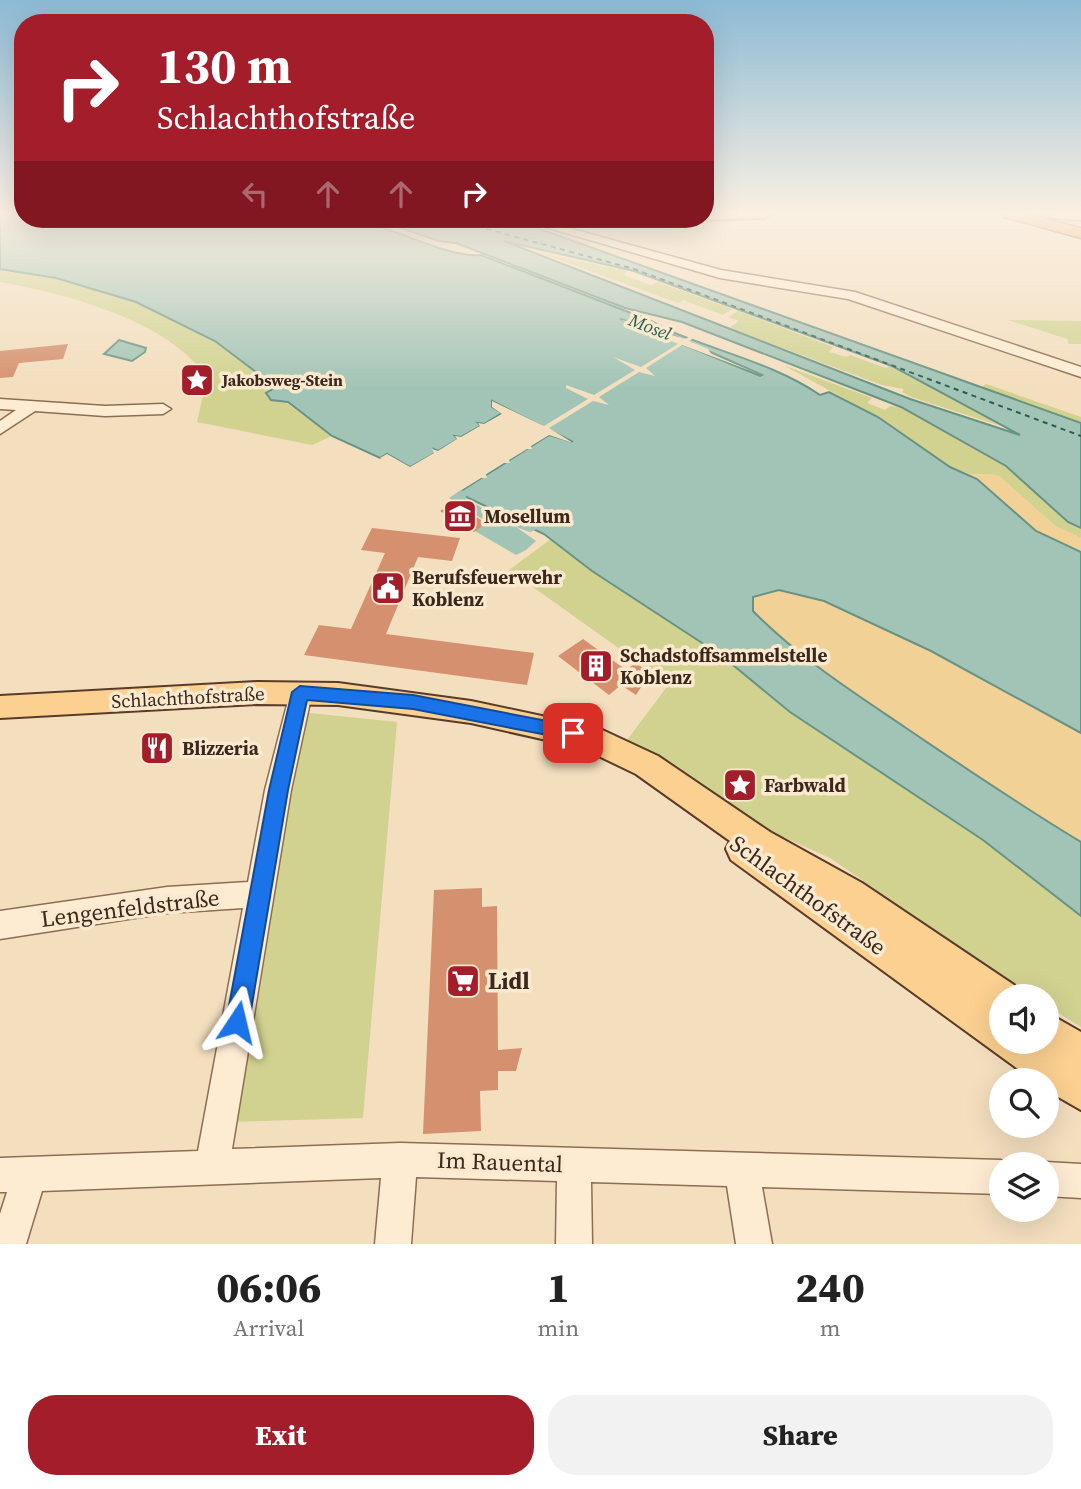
<!DOCTYPE html>
<meta charset="utf-8">
<style>
:root{--surface:#fff;--page:#f2f2f2;--text:#222;--muted:#767676;--accent:#a31d2b}
body{margin:0;font-family:"Source Serif 4",serif;background:var(--page);color:var(--text);height:100vh;display:flex;flex-direction:column;font-size:26px;white-space:nowrap}
*{box-sizing:border-box;margin:0}
p{font-size:23px;color:var(--muted)}
.icon{flex:none;width:38px;height:38px;fill:none;stroke:currentColor;stroke-width:2;stroke-linecap:round;stroke-linejoin:round}
.map{position:relative;height:1244px;overflow:hidden}
.side{display:flex;flex-direction:column;background:var(--surface);flex:1}
.side>*{flex:none}
.hud{position:absolute;left:14px;top:14px;width:700px;height:214px;border-radius:28px;box-shadow:0 7px 28px #0002;background:#a31d2b;color:#fff;overflow:hidden}
.controls{position:absolute;left:989px;top:984px;display:grid;gap:14px}
.controls a{display:grid;place-items:center;width:70px;height:70px;border-radius:50%;background:var(--surface);box-shadow:0 7px 28px #0002;font-size:35px}
.pin{position:absolute;display:grid;place-items:center;width:60px;height:60px;color:#fff;margin:-30px;border-radius:14px;box-shadow:0 4px 10px #0006}
.me{position:absolute;width:77px;margin:-38px;rotate:10deg;stroke-linejoin:round;filter:drop-shadow(0 0 5px #0008)}
.turn{display:flex;align-items:center;gap:24px;height:147px;padding:0 28px;font-size:32px}
.turn .icon{width:91px;height:91px;stroke-width:2.5}
.turn b{display:block;font-size:49px;line-height:60px}
.lanes{display:flex;align-items:center;height:66px;padding:0 28px;background:#0003;justify-content:center;gap:35px;direction:ltr}
.lanes .off{opacity:.35}
.eta{display:flex;justify-content:space-evenly;align-items:center;height:119px;text-align:center}
.eta b{font-size:42px;font-weight:800;line-height:49px}
.action{display:flex;gap:14px;margin-top:auto;padding:14px 28px}
.action a{flex:1;height:80px;border-radius:28px;background:var(--accent);color:#fff;font-size:28px;font-weight:800;line-height:80px;text-align:center}
.action a+a{background:var(--page);color:var(--text)}
.map>svg:first-child{display:block}
.green{fill:#d1d290}
.sand{fill:#f2d197}
.water{fill:#a2c4b6;stroke:#689384;stroke-width:2;fill-rule:evenodd}
.pier{fill:#f3debe}
.lines{fill:none;stroke-linecap:round;stroke-linejoin:round}
.canal{fill:#a2c4b6;fill-rule:evenodd}
.ferry{stroke:#285c54;stroke-width:2;stroke-dasharray:5 4.5;stroke-linecap:butt}
.building{fill:#d5906f}
.minor-casing{stroke:#8d6d54;stroke-width:3}
.major-casing{stroke:#5a3b29;stroke-width:4}
.highway-casing{stroke:#5a3b29;stroke-width:3}
.minor{fill:#fdecd2;fill-rule:evenodd}
.major{fill:#fbd090;fill-rule:evenodd}
.highway{fill:#ed9244;fill-rule:evenodd}
.route{fill:#1a73e8;stroke:#114b97;stroke-width:2}
.labels{text-anchor:middle;stroke-width:7;stroke-linejoin:round;paint-order:stroke}
.far-poi-label{font-size:16px;font-weight:bold;fill:#3b271b;stroke:#f9e9ce;text-anchor:start}
.far-water-label{font-size:18px;font-style:italic;fill:#285c54;stroke:#f9e9ce}
.poi-label{font-size:19px;font-weight:bold;fill:#3b271b;stroke:#f9e9ce;text-anchor:start}
.street-label{font-size:19px;fill:#3b271b;stroke:#f9e9ce}
.near-street-label{font-size:23px;fill:#3b271b;stroke:#f9e9ce}
.near-poi-label{font-size:23px;font-weight:bold;fill:#3b271b;stroke:#f9e9ce;text-anchor:start}
</style>
<div class="map">
<svg width="1081" height="1244" viewBox="0 0 1081 1244">
<rect width="100%" height="100%" fill="#f3debe"/>
<!-- green -->
<g class="green">
<path d="M 540,253 L 628,271 L 623,275 L 651,285 L 658,282 L 732,309 L 723,315 L 683,300 L 678,303 Z"/>
<path d="M 0,269 L 56,278 L 136,302 L 179,320 L 215,341 L 276,387 L 281,399 L 332,436 L 312,445 L 197,422 L 207,378 C 171,321 63,293 0,282 Z"/>
<path d="M 738,311 L 833,347 L 829,352 L 847,357 L 850,355 L 886,368 L 889,366 L 1001,426 L 911,397 L 902,392 L 904,389 L 882,385 L 729,328 L 739,321 L 728,317 Z"/>
<path d="M 1008,320 L 1081,321 L 1081,344 L 1069,344 L 1067,339 Z"/>
<path d="M 783,365 L 872,398 L 867,403 L 885,410 L 890,406 L 901,407 L 1005,466 L 1068,522 L 1081,528 L 1081,538 L 1055,526 L 998,475 L 969,474 L 951,467 L 878,417 Z"/>
<path d="M 986,384 L 1081,417 L 1081,423 L 982,387 Z"/>
<path d="M 551,539 L 592,571 L 722,656 L 790,712 L 983,840 L 1081,916 L 1081,1027 L 1047,1006 L 1046,996 L 1032,996 L 830,858 L 743,819 L 627,740 L 669,684 L 509,570 Z"/>
<path d="M 300,712 L 397,722 L 363,1118 L 227,1122 Z"/>
</g>
<!-- sand -->
<g class="sand">
<path d="M 969,474 L 998,475 L 1055,526 L 1081,538 L 1081,552 L 1036,531 Z"/>
<path d="M 780,590 C 887,612 985,682 1081,733 L 1081,842 C 1021,806 964,767 906,728 C 853,693 798,657 753,611 L 753,597 Z"/>
</g>
<!-- water -->
<g class="water">
<path d="M 0,214 L 23,214 L 23,219 L 357,219 C 389,227 452,259 481,255 L 631,313 C 652,318 655,325 675,333 C 723,353 776,365 820,395 L 829,392 L 878,417 L 950,467 L 977,479 L 1036,531 L 1081,552 L 1081,733 L 931,651 L 824,601 L 779,590 L 753,597 L 753,611 C 798,657 853,692 906,728 C 964,767 1021,806 1081,842 L 1081,916 L 983,840 L 790,712 L 722,656 L 592,571 L 544,534 L 458,493 L 549,435 L 573,442 L 492,401 L 492,407 L 502,413 L 484,424 L 478,423 L 481,426 L 461,437 L 455,436 L 458,439 L 438,451 L 434,449 L 435,453 L 410,467 L 387,454 L 380,458 L 332,436 L 288,402 L 271,400 L 266,393 L 276,387 L 215,341 L 136,302 L 56,278 L 0,269 ZM 620,319 L 670,334 L 762,375 L 760,376 Z"/>
<path d="M 374,219 L 512,219 L 1081,423 L 1081,528 L 1068,522 L 1006,466 L 901,407 L 682,322 L 625,308 L 456,243 L 439,241 ZM 504,241 L 634,271 L 892,366 L 1020,435 L 910,399 Z"/>
<path d="M 119,340 L 146,348 L 145,352 L 132,361 L 104,354 Z"/>
</g>
<!-- pier -->
<path class="pier" d="M 619,319 L 685,339 L 691,336 L 695,337 L 689,341 L 708,349 L 712,355 L 762,375 L 682,345 L 646,368 L 655,376 L 639,372 L 599,397 L 609,405 L 593,401 L 549,428 L 573,443 L 549,435 L 531,446 L 532,449 L 527,449 L 509,460 L 510,463 L 504,463 L 486,474 L 487,478 L 481,478 L 455,494 L 456,490 L 546,432 L 502,409 L 506,412 L 504,416 L 411,470 L 380,458 L 387,454 L 410,467 L 434,453 L 432,449 L 438,451 L 457,439 L 455,436 L 461,437 L 480,426 L 478,423 L 484,424 L 502,414 L 492,407 L 492,401 L 544,426 L 588,399 L 566,388 L 566,385 L 594,395 L 635,370 L 613,357 L 641,367 L 678,344 Z"/>
<g class="lines">
<!-- canal -->
<path class="canal" d="M 461,490 L 468,494 L 465,498 L 500,518 L 506,515 L 535,524 L 537,527 L 535,530 L 530,532 L 516,527 L 536,541 L 526,550 L 516,555 L 475,531 L 473,528 L 484,520 L 449,498 Z"/>
<!-- ferry -->
<path class="ferry" d="M 450,219 L 634,269 L 1081,436"/>
</g>
<!-- building -->
<g class="building">
<path d="M 68,344 L 63,359 L 19,363 L 13,377 L 0,378 L 0,351 Z"/>
<path d="M 453,503 L 486,523 L 474,532 L 440,511 Z"/>
<path d="M 372,528 L 460,538 L 452,561 L 418,557 L 386,634 L 534,653 L 527,685 L 304,655 L 319,625 L 351,629 L 385,553 L 361,550 Z"/>
<path d="M 583,639 L 626,670 L 636,663 L 650,673 L 636,695 L 621,685 L 609,695 L 558,656 Z"/>
<path d="M 482,888 L 482,907 L 497,906 L 498,1050 L 522,1048 L 516,1071 L 498,1071 L 498,1090 L 480,1091 L 481,1131 L 423,1134 L 434,890 Z"/>
</g>
<g class="lines">
<!-- minor casing -->
<g class="minor-casing">
<g id="minor">
<path d="M 518,219 L 536,219 L 721,270 L 855,292 L 1081,367 L 1081,377 L 848,299 L 720,278 Z"/>
<path d="M 0,399 L 105,406 L 163,404 L 171,409 L 163,414 L 105,416 L 35,411 L 0,434 L 0,421 L 16,410 L 0,409 Z"/>
<path d="M 301,684 L 309,687 L 312,693 L 291,790 L 232,1149 L 400,1143 L 1001,1160 L 1010,1164 L 1001,1164 L 1001,1194 L 762,1187 L 772,1244 L 736,1244 L 727,1186 L 591,1182 L 592,1244 L 556,1244 L 557,1181 L 416,1177 L 411,1244 L 375,1244 L 381,1178 L 42,1191 L 26,1244 L 0,1244 L 0,1214 L 7,1192 L 0,1192 L 0,1158 L 198,1151 L 243,908 L 167,913 L 0,939 L 0,911 L 167,887 L 248,882 L 265,790 L 290,693 L 293,687 Z"/>
<path d="M 1046,1162 L 1081,1164 L 1081,1198 L 1046,1196 L 1046,1164 L 1041,1164 Z"/>
</g>
</g>
<!-- major casing -->
<g class="major-casing">
<g id="major">
<path d="M 705,214 L 771,214 L 764,218 L 700,220 L 705,219 Z"/>
<path d="M 1047,214 L 1081,214 L 1081,220 L 1054,218 Z"/>
<path d="M 257,682 L 338,683 L 471,701 L 598,728 L 658,756 L 770,832 L 862,883 L 1014,985 L 1019,996 L 1001,996 L 1001,1041 L 1046,1041 L 1046,1012 L 1081,1032 L 1081,1110 L 1046,1090 L 1046,1080 L 1033,1080 L 731,860 L 726,849 L 730,841 L 636,774 L 582,748 L 471,723 L 338,705 L 257,704 L 0,718 L 0,696 Z"/>
</g>
</g>
<!-- highway casing -->
<g class="highway-casing">
<path id="highway" d="M 1002,214 L 1028,214 L 1081,228 L 1081,238 L 1004,217 Z"/>
</g>
<!-- minor -->
<use href="#minor" class="minor"/>
<!-- major -->
<use href="#major" class="major"/>
<!-- highway -->
<use href="#highway" class="highway"/>
</g>
<!-- sky -->
<linearGradient id="sky" x2="0" y2="1"><stop stop-color="#8cbad4"/><stop offset="0.55" stop-color="#faf0e2"/><stop offset="1" stop-color="#faf0e2" stop-opacity="0"/></linearGradient>
<rect width="1081" height="388" fill="url(#sky)"/>
<!-- route -->
<path class="route" d="M 300,686 L 413,695 L 573,726 L 582,733 L 573,740 L 413,709 L 307,700 L 288,790 L 249,1022 L 245,1030 L 237,1033 L 229,1030 L 226,1022 L 269,790 L 292,692 Z"/>
<!-- icons -->
<defs>
<g id="sight-square" transform="scale(1.75)"><rect x="-9" y="-9" width="18" height="18" rx="4" fill="#a31d2b" stroke="#f9e9ce"/><path d="M0-6L1.8-2.2L6-1.7L2.9 1.2L3.7 5.4L0 3.3L-3.7 5.4L-2.9 1.2L-6-1.7L-1.8-2.2Z" fill="#fff"/></g>
<g id="museum-square" transform="scale(1.75)"><rect x="-9" y="-9" width="18" height="18" rx="4" fill="#a31d2b" stroke="#f9e9ce"/><path d="M0-6L6-3V-2H-6V-3ZM-5-1h2V3h-2ZM-1-1h2V3h-2ZM3-1h2V3H3ZM-6 4H6V6H-6Z" fill="#fff"/></g>
<g id="civic-square" transform="scale(1.75)"><rect x="-9" y="-9" width="18" height="18" rx="4" fill="#a31d2b" stroke="#f9e9ce"/><path d="M-.6-6.5H3V-4.5H.6V-3L4-1V1h2V6H-6V1h2V-1L-.6-3ZM-1.2 2.5V6h2.4V2.5Z" fill="#fff"/></g>
<g id="building-square" transform="scale(1.75)"><rect x="-9" y="-9" width="18" height="18" rx="4" fill="#a31d2b" stroke="#f9e9ce"/><path d="M-4-6H4V6H1V3H-1V6H-4ZM-2.5-4.3h1.7v1.8h-1.7ZM.8-4.3h1.7v1.8H.8ZM-2.5-1h1.7V.8h-1.7ZM.8-1h1.7V.8H.8Z" fill="#fff"/></g>
<g id="restaurant-square" transform="scale(1.75)"><rect x="-9" y="-9" width="18" height="18" rx="4" fill="#a31d2b" stroke="#f9e9ce"/><path d="M-5-6h1v4h1v-4h1v4h1v-4h1v5L-1.5 .5V6h-2V.5L-5-1ZM5-6V6H3V1.5H1.5Q1.5-4 5-6Z" fill="#fff"/></g>
<g id="supermarket-square" transform="scale(1.75)"><rect x="-9" y="-9" width="18" height="18" rx="4" fill="#a31d2b" stroke="#f9e9ce"/><path d="M-6-5.5h2.5l.6 2H6L4.5 2H-2.5L-4.4-4H-6ZM-1.5 3.2a1.3 1.3 0 1 0 .1 0ZM3 3.2a1.3 1.3 0 1 0 .1 0Z" fill="#fff"/></g>
</defs>
<g fill-rule="evenodd">
<use href="#sight-square" x="197" y="380"/>
<use href="#museum-square" x="460" y="516"/>
<use href="#civic-square" x="388" y="588"/>
<use href="#building-square" x="596" y="666"/>
<use href="#restaurant-square" x="157" y="748"/>
<use href="#sight-square" x="740" y="785"/>
<use href="#supermarket-square" x="463" y="981"/>
</g>
<g class="labels">
<!-- far-poi labels -->
<g class="far-poi-label">
<text x="222" y="386">Jakobsweg-Stein</text>
</g>
<!-- far-water labels -->
<g class="far-water-label">
<text transform="translate(650 327) rotate(21)" y="6">Mosel</text>
</g>
<!-- poi labels -->
<g class="poi-label">
<text x="484" y="523">Mosellum</text>
<text x="412" y="584">Berufsfeuerwehr<tspan x="412" dy="22">Koblenz</tspan></text>
<text x="620" y="662">Schadstoffsammelstelle<tspan x="620" dy="22">Koblenz</tspan></text>
<text x="182" y="755">Blizzeria</text>
<text x="764" y="792">Farbwald</text>
</g>
<!-- street labels -->
<g class="street-label">
<text transform="translate(188 697) rotate(-3)" y="7">Schlachthofstraße</text>
</g>
<!-- near-street labels -->
<g class="near-street-label">
<text transform="translate(808 895) rotate(36)" y="8">Schlachthofstraße</text>
<text transform="translate(130 908) rotate(-7)" y="8">Lengenfeldstraße</text>
<text transform="translate(500 1162) rotate(2)" y="8">Im Rauental</text>
</g>
<!-- near-poi labels -->
<g class="near-poi-label">
<text x="488" y="989">Lidl</text>
</g>
</g>
</svg>
<div class="controls">
<a><svg class="icon" aria-label="sound" viewBox="0 0 24 24"><path d="M4 9h4l5-4v14l-5-4H4zM17 9q2 3 0 6"/></svg></a>
<a><svg class="icon" aria-label="search" viewBox="0 0 24 24"><circle cx="10" cy="10" r="6"/><path d="M15 15l6 6"/></svg></a>
<a><svg class="icon" aria-label="layers" viewBox="0 0 24 24"><path d="M12 4l9 5-9 5-9-5zM3 14l9 5 9-5"/></svg></a>
</div>
<div class="pin" style="left:573px;top:733px;background:#d93025"><svg class="icon" aria-label="arrive" viewBox="0 0 24 24"><path d="M6 21V4h12l-3 4 3 4H6"/></svg></div>
<svg class="me" style="left:237px;top:1022px" viewBox="-20 -20 40 40"><path d="M0-17L14 15 0 8-14 15z" fill="#1a73e8" stroke="#fff" stroke-width="4"/></svg>
<div class="hud">
<div class="turn"><svg class="icon" aria-label="right" viewBox="0 0 24 24"><path d="M7 20v-9h11M14 6l5 5-5 5"/></svg><div><b>130 m</b>Schlachthofstraße</div></div>
<div class="lanes"><svg class="icon off" aria-label="left" viewBox="0 0 24 24"><path d="M17 20v-9H6M10 6l-5 5 5 5"/></svg><svg class="icon off" aria-label="ahead" viewBox="0 0 24 24"><path d="M12 20V5M6 11l6-6 6 6"/></svg><svg class="icon off" aria-label="ahead" viewBox="0 0 24 24"><path d="M12 20V5M6 11l6-6 6 6"/></svg><svg class="icon" aria-label="right" viewBox="0 0 24 24"><path d="M7 20v-9h11M14 6l5 5-5 5"/></svg></div>
</div>
</div>
<section class="side">
<div class="eta">
<div><b>06:06</b><p>Arrival</p></div>
<div><b>1</b><p>min</p></div>
<div><b>240</b><p>m</p></div>
</div>
<div class="action"><a>Exit</a><a>Share</a></div>
</section>
